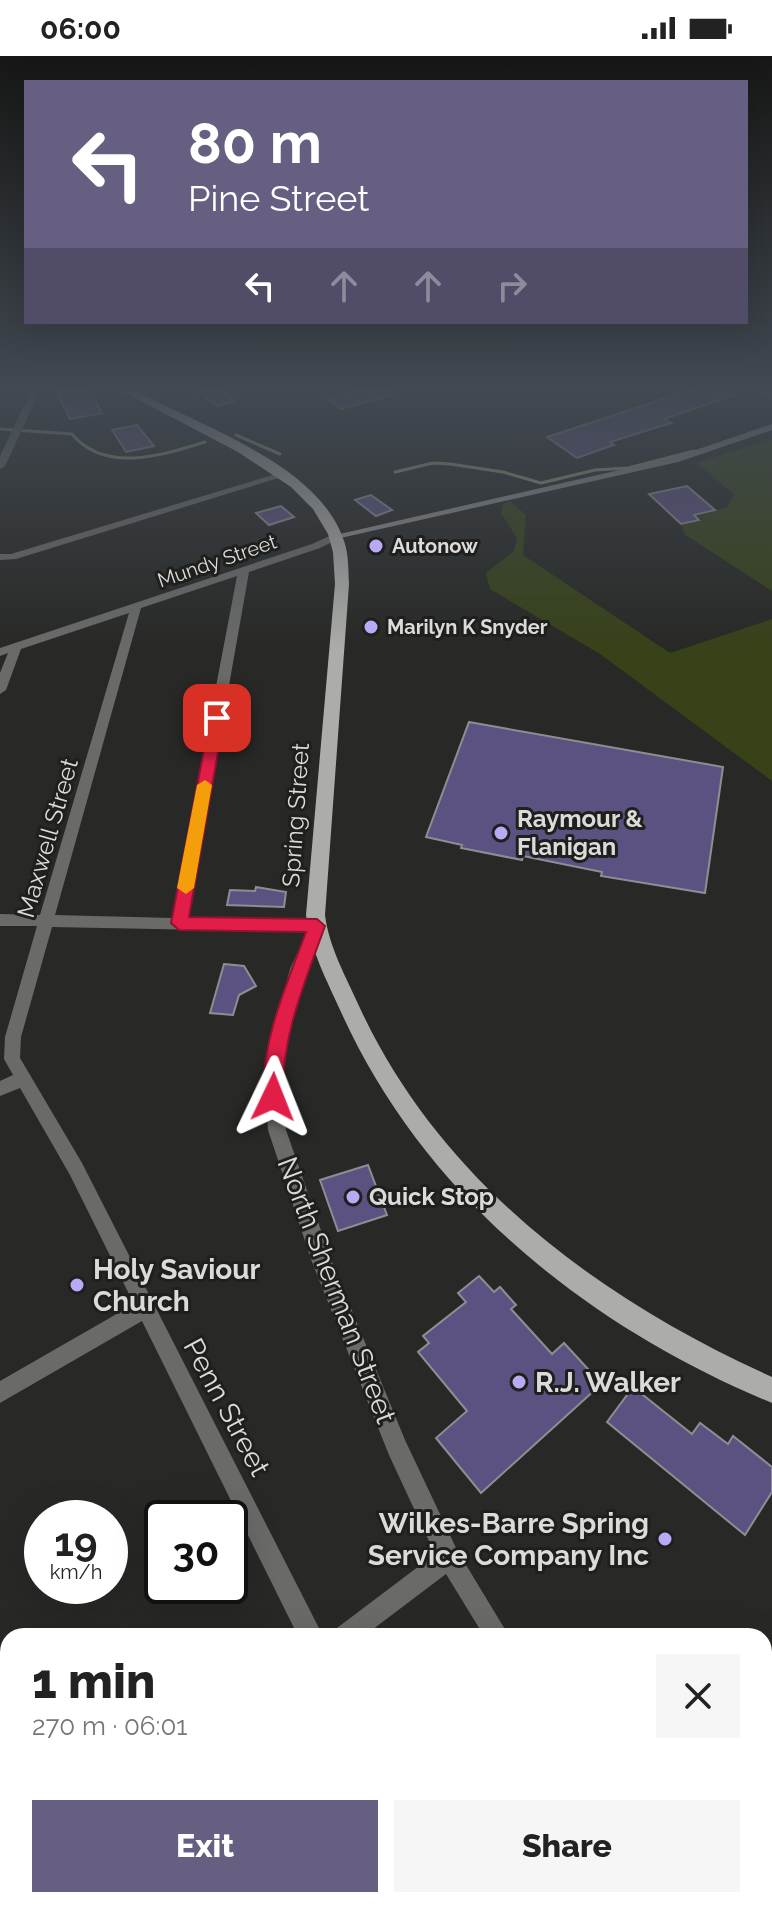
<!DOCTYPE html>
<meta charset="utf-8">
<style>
:root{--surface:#fff;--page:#f6f6f6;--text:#222;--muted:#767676;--accent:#665f81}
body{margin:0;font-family:Raleway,sans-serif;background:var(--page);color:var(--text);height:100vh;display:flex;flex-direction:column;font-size:30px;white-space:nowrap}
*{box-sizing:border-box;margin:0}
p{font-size:26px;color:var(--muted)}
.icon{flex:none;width:44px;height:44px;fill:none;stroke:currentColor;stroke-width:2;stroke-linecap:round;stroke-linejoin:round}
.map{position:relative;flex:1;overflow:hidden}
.panel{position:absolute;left:0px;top:1572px;width:772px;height:280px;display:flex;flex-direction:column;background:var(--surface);border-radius:24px 24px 0 0;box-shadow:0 8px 32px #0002}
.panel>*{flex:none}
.hud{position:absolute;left:24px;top:24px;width:724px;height:244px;border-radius:0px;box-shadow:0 8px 32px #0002;background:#665f81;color:#fff;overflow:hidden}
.speed{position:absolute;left:24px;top:1444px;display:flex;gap:16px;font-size:40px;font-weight:700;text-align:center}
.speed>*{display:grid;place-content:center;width:104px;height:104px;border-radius:50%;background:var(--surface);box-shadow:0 8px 32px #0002;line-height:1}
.speed small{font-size:20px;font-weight:400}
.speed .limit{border:4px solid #111;border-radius:12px;background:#fff;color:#111}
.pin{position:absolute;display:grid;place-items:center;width:68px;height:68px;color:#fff;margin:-34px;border-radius:16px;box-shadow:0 4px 12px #0006}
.me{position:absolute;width:88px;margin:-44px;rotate:2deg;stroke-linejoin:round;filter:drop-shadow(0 0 6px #0008)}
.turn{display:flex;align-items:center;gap:28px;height:168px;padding:0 32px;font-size:36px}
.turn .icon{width:104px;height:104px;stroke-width:2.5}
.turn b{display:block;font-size:56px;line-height:68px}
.lanes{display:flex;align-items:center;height:76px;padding:0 32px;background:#0003;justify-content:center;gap:40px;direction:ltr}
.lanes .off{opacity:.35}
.round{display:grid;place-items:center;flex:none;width:84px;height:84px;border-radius:0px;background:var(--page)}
.overview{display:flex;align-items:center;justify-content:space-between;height:136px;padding:0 32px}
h1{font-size:48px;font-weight:800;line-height:60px}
.action{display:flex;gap:16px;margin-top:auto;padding:16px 32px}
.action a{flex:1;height:92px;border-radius:0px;background:var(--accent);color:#fff;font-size:32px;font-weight:800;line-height:92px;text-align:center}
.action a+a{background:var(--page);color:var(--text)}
.status{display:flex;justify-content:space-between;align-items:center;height:56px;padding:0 40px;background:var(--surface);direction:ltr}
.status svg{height:22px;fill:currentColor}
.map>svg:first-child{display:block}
.green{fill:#374219}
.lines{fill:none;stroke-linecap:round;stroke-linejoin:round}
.stream{stroke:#929c79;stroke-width:3}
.building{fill:#5c5281;stroke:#8e8d91;stroke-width:2}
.minor{fill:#6a6b69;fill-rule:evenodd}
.tertiary{fill:#6a6b69;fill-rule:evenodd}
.secondary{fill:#8f908d;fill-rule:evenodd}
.primary{fill:#acada9;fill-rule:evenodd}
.route{fill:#e11d48;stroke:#92132f;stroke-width:2}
.slow{fill:#f59e0b}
.poi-dot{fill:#baaaf6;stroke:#1f201d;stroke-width:3}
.labels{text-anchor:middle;stroke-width:6;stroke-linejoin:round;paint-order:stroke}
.far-poi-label{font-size:20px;font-weight:bold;fill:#dbdcda;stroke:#1f201d;text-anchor:start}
.far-street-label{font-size:20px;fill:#dbdcda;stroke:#1f201d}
.street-label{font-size:24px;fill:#dbdcda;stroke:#1f201d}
.poi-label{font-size:24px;font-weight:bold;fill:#dbdcda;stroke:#1f201d;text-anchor:start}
.near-poi-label{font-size:28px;font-weight:bold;fill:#dbdcda;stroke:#1f201d;text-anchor:start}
.near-street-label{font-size:28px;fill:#dbdcda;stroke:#1f201d}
</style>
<div class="status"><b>06:00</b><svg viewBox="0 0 49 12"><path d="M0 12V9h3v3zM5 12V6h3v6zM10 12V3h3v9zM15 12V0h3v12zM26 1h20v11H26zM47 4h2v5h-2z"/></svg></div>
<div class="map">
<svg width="772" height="1852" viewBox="0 0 772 1852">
<rect width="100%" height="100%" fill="#282926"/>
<!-- green -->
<g class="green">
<path d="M 772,383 L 772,535 L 684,478 L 682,469 L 702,464 L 698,460 L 727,451 L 734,438 L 696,407 Z"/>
<path d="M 510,445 L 526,459 L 523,499 L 670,597 L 772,563 L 772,725 L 600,598 L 490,533 L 486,517 L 514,495 L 517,482 L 501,457 L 503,448 Z"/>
</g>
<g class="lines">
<!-- stream -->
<g class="stream">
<path d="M 0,373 L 72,378 C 105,418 163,399 205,386"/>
<path d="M 236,379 L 280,398"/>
<path d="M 395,416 L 433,407 L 450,408 L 503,416 L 541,427 L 595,414 L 628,412 L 694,395"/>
</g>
</g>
<!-- building -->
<g class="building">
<path d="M 56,335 L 90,335 L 102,357 L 70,363 Z"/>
<path d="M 197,335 L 222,335 L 235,345 L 217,350 Z"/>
<path d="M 356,335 L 391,335 L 392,339 L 341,353 L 327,343 Z"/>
<path d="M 687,335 L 736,338 L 664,363 L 671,367 L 610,386 L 614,389 L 577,402 L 547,381 Z"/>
<path d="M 137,369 L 154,390 L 126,396 L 112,374 Z"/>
<path d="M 687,430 L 715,454 L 694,459 L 699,464 L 681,468 L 649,438 Z"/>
<path d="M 371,439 L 392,454 L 376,460 L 355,444 Z"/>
<path d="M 281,450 L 294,461 L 269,469 L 256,457 Z"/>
<path d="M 469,666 L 723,711 L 705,837 L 601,820 L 602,816 L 523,800 L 522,804 L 461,792 L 462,789 L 426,781 Z"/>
<path d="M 256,831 L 286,836 L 284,851 L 227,849 L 230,834 L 255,835 Z"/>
<path d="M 224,908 L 244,910 L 256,930 L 239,939 L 233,959 L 210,957 Z"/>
<path d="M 368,1109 L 387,1159 L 338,1175 L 320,1124 Z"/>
<path d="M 479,1220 L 494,1236 L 500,1231 L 516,1249 L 511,1253 L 552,1298 L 564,1287 L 598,1324 L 592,1329 L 596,1333 L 481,1437 L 436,1382 L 467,1355 L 418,1296 L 429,1287 L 423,1280 L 466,1246 L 458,1237 Z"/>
<path d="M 633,1331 L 692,1378 L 700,1367 L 728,1388 L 733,1380 L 772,1411 L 772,1436 L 745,1479 L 607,1366 Z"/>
</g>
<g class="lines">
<!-- minor -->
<g class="minor">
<path d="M 758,335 L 772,337 L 772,344 Z"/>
<path d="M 279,417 L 288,419 L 16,503 L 0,504 L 0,498 L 11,498 Z"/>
<path d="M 336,477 L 341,480 L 340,482 L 320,492 L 249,516 L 188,862 L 317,864 L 325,870 L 306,913 L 280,1010 L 286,1074 L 332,1206 L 405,1384 L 457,1494 L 509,1580 L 484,1580 L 446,1518 L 364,1580 L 333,1580 L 337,1572 L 435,1498 L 389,1399 L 312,1206 L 268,1074 L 264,1010 L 290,913 L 307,876 L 52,871 L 21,981 L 20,1002 L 82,1107 L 323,1580 L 298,1580 L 142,1265 L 0,1347 L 0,1325 L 134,1248 L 70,1119 L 20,1032 L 0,1040 L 0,1025 L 13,1019 L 4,1003 L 5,981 L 37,870 L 0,870 L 0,858 L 40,859 L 129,557 L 21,593 L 6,634 L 0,638 L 0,617 L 8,597 L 0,600 L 0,592 L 312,488 ZM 237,520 L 172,862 L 55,859 L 141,552 Z"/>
<path d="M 8,1810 L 8,1839 L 0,1842 L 0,1813 Z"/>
<path d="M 57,1844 L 83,1844 L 84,1852 L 58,1852 Z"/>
<path d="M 649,1844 L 677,1844 L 680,1852 L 652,1852 Z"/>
</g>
<!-- tertiary -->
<path class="tertiary" d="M 31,335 L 40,335 L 5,410 L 0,413 L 0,400 Z"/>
<!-- secondary -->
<path class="secondary" d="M 772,368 L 772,374 L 678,406 L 336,483 L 331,480 L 672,402 Z"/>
<!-- primary -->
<path class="primary" d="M 122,335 L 137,335 C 201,371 319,408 344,485 C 349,499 348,514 349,528 L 325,859 C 329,891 346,921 359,950 C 440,1126 599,1243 772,1321 L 772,1347 C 588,1271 424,1140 341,956 C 327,925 310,893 306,859 L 335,528 L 333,496 L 328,478 L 313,453 L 291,431 L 238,396 Z"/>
</g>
<!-- sky -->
<linearGradient id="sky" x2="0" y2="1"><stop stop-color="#161715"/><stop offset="0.56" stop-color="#424952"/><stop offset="1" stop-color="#424952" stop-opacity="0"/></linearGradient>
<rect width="772" height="594" fill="url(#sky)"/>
<!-- route -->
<path class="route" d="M 217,657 L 224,662 L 189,861 L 317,863 L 325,870 C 305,926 281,981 283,1041 L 273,1049 L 263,1041 C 262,983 286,930 306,876 L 179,874 L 171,867 L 210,662 Z"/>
<!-- slow -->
<path class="slow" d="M 205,724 L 212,729 L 194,832 L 186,838 L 177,832 L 197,729 Z"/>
<!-- markers -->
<g class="poi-dot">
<circle cx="376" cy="490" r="8"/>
<circle cx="371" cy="571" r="8"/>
<circle cx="501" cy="777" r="8"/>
<circle cx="353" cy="1141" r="8"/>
<circle cx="77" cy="1229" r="8"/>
<circle cx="519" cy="1326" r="8"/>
<circle cx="665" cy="1483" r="8"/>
</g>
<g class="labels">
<!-- far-poi labels -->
<g class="far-poi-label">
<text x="392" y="497">Autonow</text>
<text x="387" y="578">Marilyn K Snyder</text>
</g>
<!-- far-street labels -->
<g class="far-street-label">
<text transform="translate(217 505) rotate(-19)" y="7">Mundy Street</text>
</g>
<!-- street labels -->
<g class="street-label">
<text transform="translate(296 759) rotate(-86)" y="8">Spring Street</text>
<text transform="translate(48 782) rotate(-74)" y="8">Maxwell Street</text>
</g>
<!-- poi labels -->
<g class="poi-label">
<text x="517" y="771">Raymour &amp;<tspan x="517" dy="28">Flanigan</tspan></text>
<text x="369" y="1149">Quick Stop</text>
</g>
<!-- near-poi labels -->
<g class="near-poi-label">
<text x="93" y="1223">Holy Saviour<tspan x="93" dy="32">Church</tspan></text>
<text x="535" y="1336">R.J. Walker</text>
<text x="649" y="1477" text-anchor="end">Wilkes-Barre Spring<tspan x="649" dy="32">Service Company Inc</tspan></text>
</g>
<!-- near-street labels -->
<g class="near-street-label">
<text transform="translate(337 1234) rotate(69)" y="10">North Sherman Street</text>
<text transform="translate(227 1351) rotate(62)" y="10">Penn Street</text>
</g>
</g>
</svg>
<div class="speed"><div>19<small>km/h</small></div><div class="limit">30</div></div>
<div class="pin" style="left:217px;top:662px;background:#d93025"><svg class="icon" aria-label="arrive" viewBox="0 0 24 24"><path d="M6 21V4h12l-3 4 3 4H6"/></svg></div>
<svg class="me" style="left:273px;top:1041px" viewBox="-20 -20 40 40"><path d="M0-17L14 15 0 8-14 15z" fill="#e11d48" stroke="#fff" stroke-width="4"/></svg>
<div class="hud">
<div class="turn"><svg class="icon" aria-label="left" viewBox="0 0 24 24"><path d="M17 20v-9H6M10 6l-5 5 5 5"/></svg><div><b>80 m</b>Pine Street</div></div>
<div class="lanes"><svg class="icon" aria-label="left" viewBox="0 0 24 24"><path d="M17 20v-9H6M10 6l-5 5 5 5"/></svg><svg class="icon off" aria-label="ahead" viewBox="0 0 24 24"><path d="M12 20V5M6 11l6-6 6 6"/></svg><svg class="icon off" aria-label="ahead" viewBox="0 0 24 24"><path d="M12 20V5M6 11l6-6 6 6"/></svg><svg class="icon off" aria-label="right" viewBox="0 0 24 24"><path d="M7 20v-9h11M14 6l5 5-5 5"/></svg></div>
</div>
<section class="panel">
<div class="overview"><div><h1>1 min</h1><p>270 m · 06:01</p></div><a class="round"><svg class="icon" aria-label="close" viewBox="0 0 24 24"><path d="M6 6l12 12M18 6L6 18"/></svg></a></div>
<div class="action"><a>Exit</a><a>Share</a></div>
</section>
</div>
